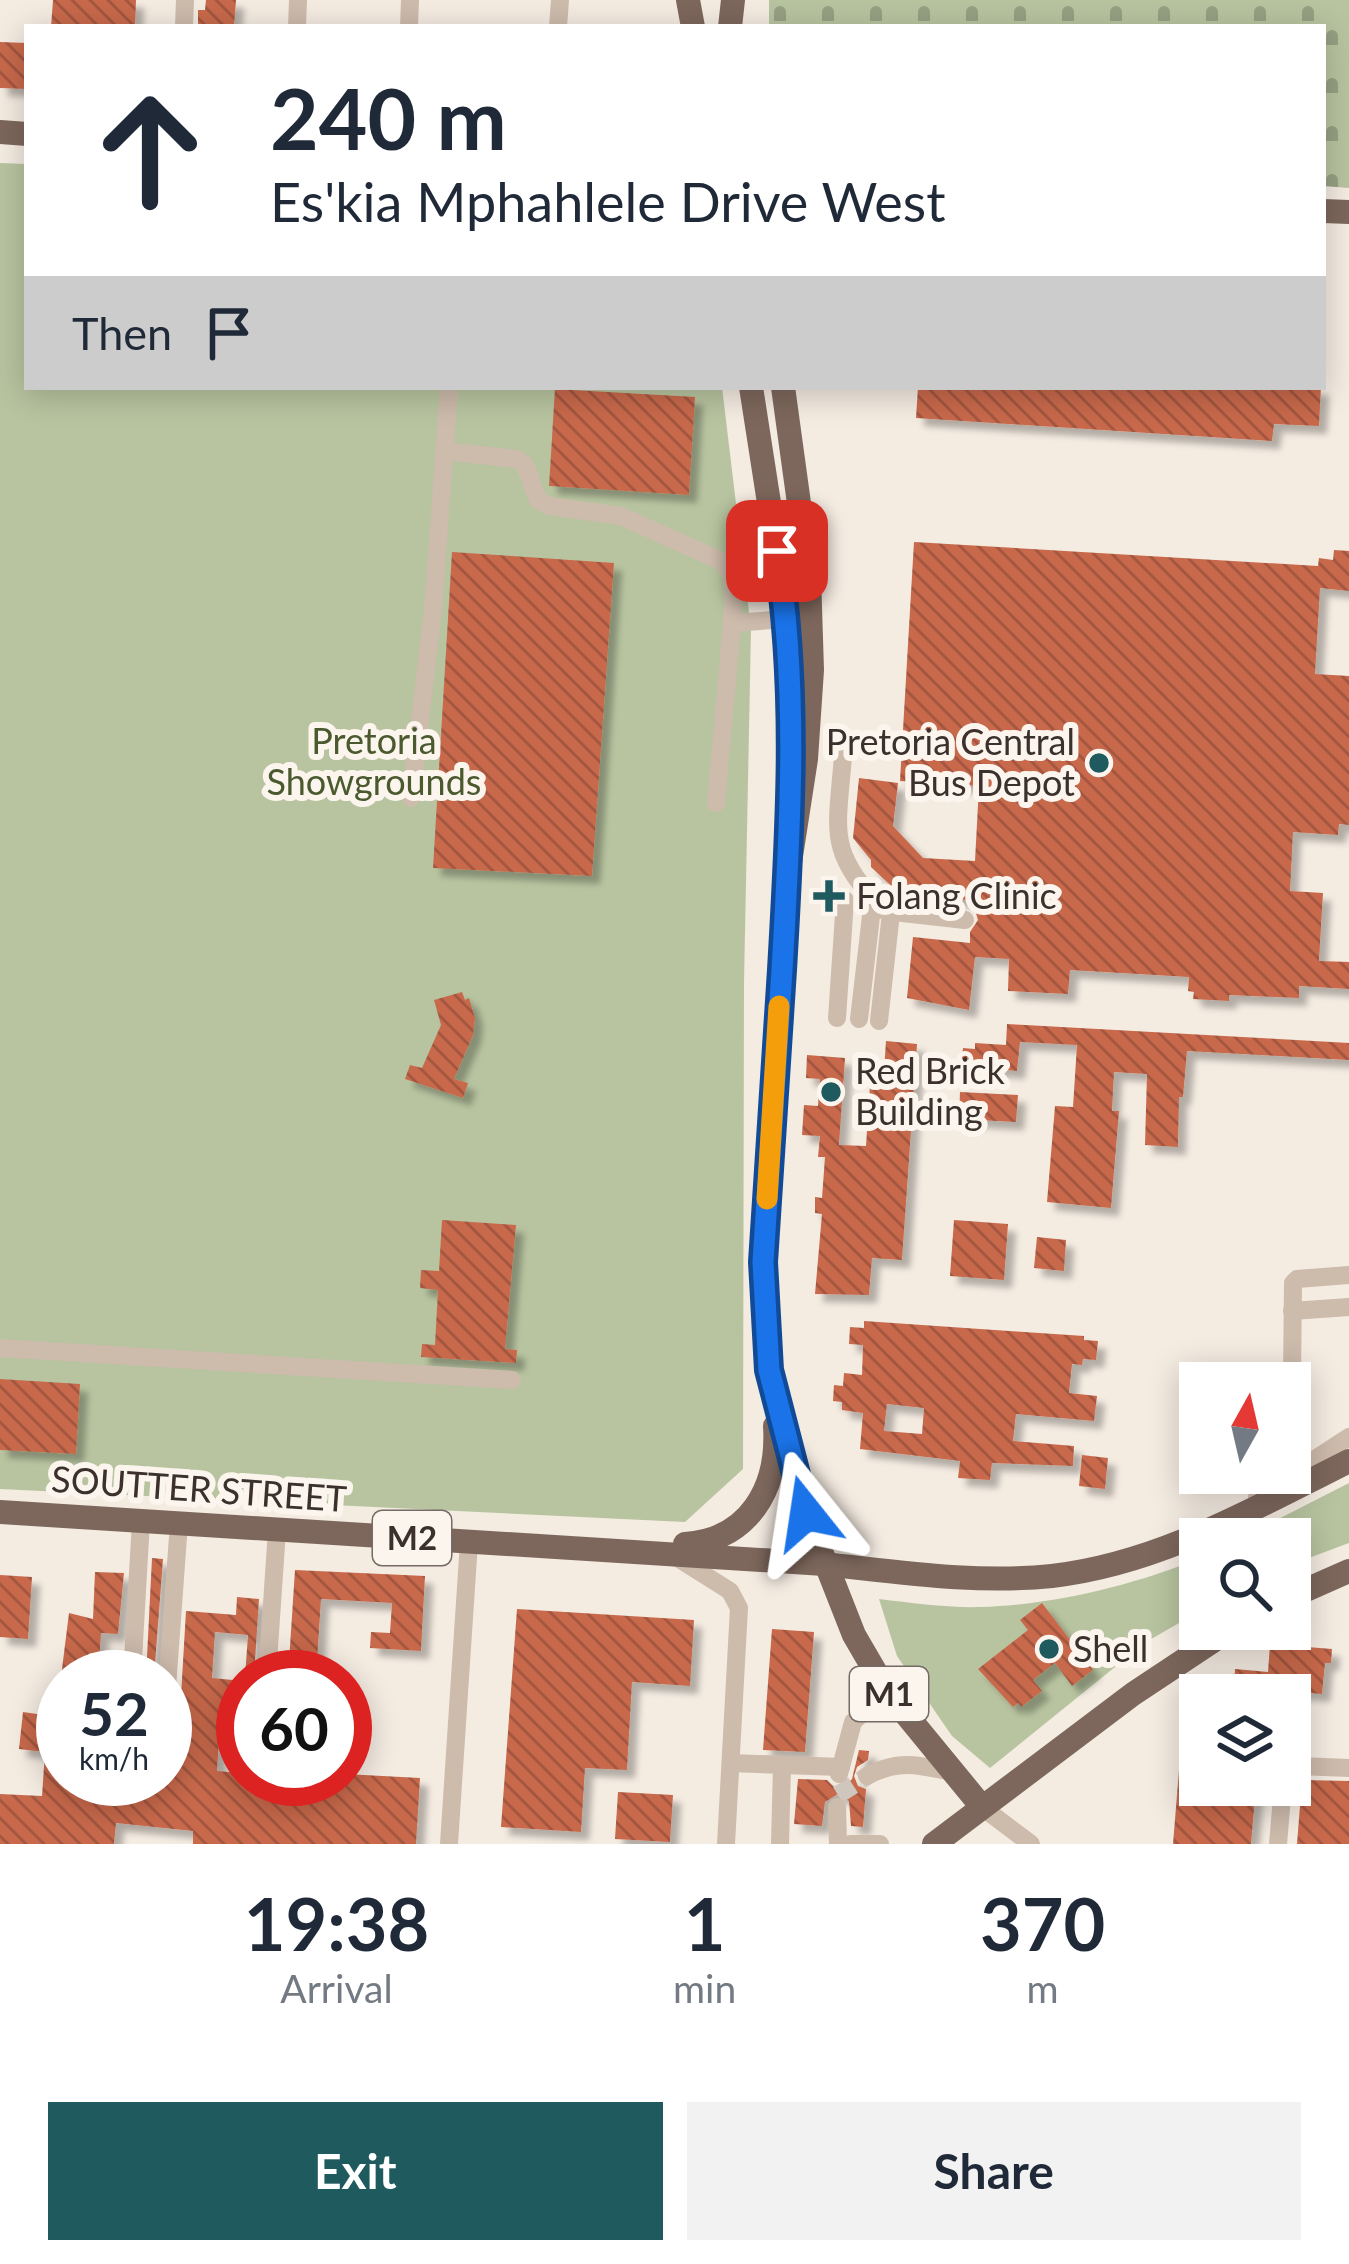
<!DOCTYPE html>
<style>
:root{--surface:#fff;--page:#f2f2f3;--text:#1f2937;--muted:#747a83;--accent:#1f5a5e}
body{margin:0;font-family:Lato,sans-serif;background:var(--page);color:var(--text);height:100vh;display:flex;flex-direction:column;font-size:45px;white-space:nowrap}
*{box-sizing:border-box;margin:0}
p{font-size:39px;color:var(--muted)}
.icon{flex:none;width:66px;height:66px;fill:none;stroke:currentColor;stroke-width:2;stroke-linecap:round;stroke-linejoin:round}
.map{position:relative;height:1844px;overflow:hidden}
.drawer{display:flex;flex-direction:column;background:var(--surface);flex:1}
.drawer>*{flex:none}
.guide{position:absolute;left:24px;top:24px;width:1302px;height:366px;border-radius:0px;box-shadow:0 6px 30px #0003;background:#fff;color:var(--text);overflow:hidden}
.needle{width:78px;rotate:8deg}
.fabs{position:absolute;left:1179px;top:1362px;display:grid;gap:24px}
.fabs a{display:grid;place-items:center;width:132px;height:132px;border-radius:0px;background:var(--surface);box-shadow:0 6px 30px #0003;font-size:60px}
.speed{position:absolute;left:36px;top:1650px;display:flex;gap:24px;font-size:60px;font-weight:700;text-align:center}
.speed>*{display:grid;place-content:center;width:156px;height:156px;border-radius:50%;background:var(--surface);box-shadow:0 6px 30px #0003;line-height:1}
.speed small{font-size:30px;font-weight:400}
.speed .limit{border:18px solid #d22;background:#fff;color:#111}
.pin{position:absolute;display:grid;place-items:center;width:102px;height:102px;color:#fff;margin:-51px;border-radius:24px;box-shadow:0 6px 18px #0006}
.me{position:absolute;width:132px;margin:-66px;rotate:345deg;stroke-linejoin:round;filter:drop-shadow(0 0 9px #0008)}
.turn{display:flex;align-items:center;gap:42px;height:252px;padding:0 48px;font-size:54px}
.turn .icon{width:156px;height:156px;stroke-width:2.5}
.turn b{display:block;font-size:84px;line-height:102px}
.then{display:flex;align-items:center;height:114px;padding:0 48px;background:#0003;gap:24px;font-size:45px}
.eta{display:flex;justify-content:space-evenly;align-items:center;height:204px;text-align:center}
.eta b{font-size:72px;font-weight:700;line-height:84px}
.primary-button{display:flex;gap:24px;margin-top:auto;padding:24px 48px}
.primary-button a{flex:1;height:138px;border-radius:0px;background:var(--accent);color:#fff;font-size:48px;font-weight:700;line-height:138px;text-align:center}
.primary-button a+a{background:var(--page);color:var(--text)}
.map>svg:first-child{display:block}
.cemetery{fill:url(#cemetery-stones)}
.park{fill:#b8c4a0}
.building{fill:url(#building-back-hatch);fill-rule:evenodd;filter:url(#shadow)}
.lines{fill:none;stroke-linecap:round;stroke-linejoin:round}
.minor-tunnel{stroke:#cfc6bd;stroke-width:18;stroke-dasharray:18 9;stroke-linecap:butt}
.minor{stroke:#cdbbac;stroke-width:18}
.major{stroke:#7d675c;stroke-width:24}
.route-casing{stroke:#114b97;stroke-width:30}
.route{stroke:#1a73e8;stroke-width:21}
.slow{stroke:#f59e0b;stroke-width:21}
.poi-dot{fill:#1f5a5e;stroke:#fbf5ee;stroke-width:4.5}
.labels{text-anchor:middle;stroke-width:12;stroke-linejoin:round;paint-order:stroke}
.shield{fill:#fbf5ee;stroke:#756b66;stroke-width:3}
.shield-label{font-size:33px;font-weight:bold;fill:#3b302b}
.park-label{font-size:36px;fill:#4a5a2e;stroke:#fbf5ee}
.poi-label{font-size:36px;fill:#3b302b;stroke:#fbf5ee;text-anchor:start}
.street-label{font-size:36px;fill:#3b302b;stroke:#fbf5ee}
</style>
<div class="map">
<svg width="1349" height="1844" viewBox="0 0 1349 1844">
<defs>
<pattern id="cemetery-stones" width="16" height="16" patternUnits="userSpaceOnUse" patternTransform="scale(3)"><rect width="16" height="16" fill="#b8c4a0"/><path d="M2 7V4a2 2 0 0 1 4 0v3zM10 15v-3a2 2 0 0 1 4 0v3z" fill="#97a083"/></pattern>
<pattern id="building-back-hatch" width="6" height="6" patternUnits="userSpaceOnUse" patternTransform="scale(3)"><rect width="6" height="6" fill="#c8694b"/><path d="M-1 5l2 2M0 0l6 6M5-1l2 2" fill="none" stroke="#a4573f"/></pattern>
<filter id="shadow"><feDropShadow dx="8" dy="8" stdDeviation="3" flood-color="#0004"/></filter>
</defs>
<rect width="100%" height="100%" fill="#f4ebe1"/>
<!-- cemetery -->
<path class="cemetery" d="M 769,0 L 1349,0 L 1349,188 L 1323,186 L 1323,27 L 769,27 Z"/>
<!-- park -->
<g class="park">
<path d="M 0,163 L 27,164 L 27,387 L 722,387 L 751,629 L 744,983 L 743,1469 L 685,1522 L 0,1489 Z"/>
<path d="M 1349,1483 L 1349,1543 L 1290,1565 L 1290,1539 L 1239,1539 Z"/>
<path d="M 1200,1558 L 1200,1611 L 1146,1642 L 990,1768 L 952,1736 L 897,1656 L 879,1599 C 913,1603 947,1608 981,1607 C 1053,1605 1135,1585 1200,1558 Z"/>
</g>
<!-- building -->
<g class="building">
<path d="M 53,0 L 136,0 L 135,27 L 51,27 Z"/>
<path d="M 206,0 L 236,0 L 234,27 L 198,27 L 198,10 L 205,10 Z"/>
<path d="M 0,42 L 27,43 L 27,89 L 0,88 Z"/>
<path d="M 918,387 L 1321,387 L 1319,426 L 1274,424 L 1272,441 L 916,418 Z"/>
<path d="M 555,389 L 695,397 L 689,495 L 549,486 Z"/>
<path d="M 914,542 L 1318,566 L 1319,558 L 1333,560 L 1334,550 L 1349,551 L 1349,591 L 1320,588 L 1315,674 L 1349,676 L 1349,825 L 1339,824 L 1338,835 L 1293,832 L 1290,891 L 1323,893 L 1319,961 L 1349,962 L 1349,989 L 1299,986 L 1299,998 L 1229,995 L 1229,1001 L 1193,999 L 1194,992 L 1188,991 L 1189,977 L 1070,970 L 1068,994 L 1008,991 L 1009,959 L 975,957 L 969,1010 L 907,998 L 913,937 L 970,943 L 970,932 L 978,920 L 972,900 L 903,897 L 871,867 L 871,860 L 853,838 L 859,778 L 898,783 L 893,826 L 923,858 L 975,861 L 979,786 L 900,781 Z"/>
<path d="M 452,552 L 614,563 L 592,876 L 433,868 Z"/>
<path d="M 462,992 L 465,1000 L 469,998 L 475,1018 L 473,1035 L 454,1079 L 468,1083 L 463,1098 L 405,1079 L 410,1065 L 422,1068 L 441,1025 L 434,1000 Z"/>
<path d="M 1007,1024 L 1349,1043 L 1349,1060 L 1187,1051 L 1183,1097 L 1179,1097 L 1178,1147 L 1145,1145 L 1147,1074 L 1114,1072 L 1112,1111 L 1119,1111 L 1111,1208 L 1047,1202 L 1055,1106 L 1073,1107 L 1077,1045 L 1020,1042 L 1017,1071 L 961,1066 L 963,1048 L 975,1049 L 975,1043 L 1006,1045 Z"/>
<path d="M 886,1041 L 917,1044 L 902,1260 L 872,1258 L 869,1295 L 815,1294 L 822,1214 L 815,1213 L 815,1197 L 822,1198 L 825,1157 L 818,1157 L 820,1136 L 802,1135 L 804,1105 L 818,1106 L 820,1079 L 806,1078 L 807,1055 L 845,1058 L 839,1145 L 866,1146 L 870,1085 L 883,1086 Z"/>
<path d="M 960,1092 L 1018,1095 L 1016,1122 L 959,1119 Z"/>
<path d="M 442,1220 L 516,1225 L 505,1349 L 517,1350 L 516,1363 L 421,1357 L 422,1344 L 435,1345 L 438,1290 L 420,1288 L 421,1270 L 439,1271 Z"/>
<path d="M 954,1220 L 1008,1224 L 1004,1280 L 950,1276 Z"/>
<path d="M 1037,1237 L 1066,1240 L 1064,1271 L 1034,1268 Z"/>
<path d="M 864,1321 L 1084,1336 L 1084,1340 L 1098,1341 L 1096,1360 L 1083,1359 L 1082,1365 L 1072,1364 L 1069,1393 L 1097,1396 L 1094,1421 L 1016,1414 L 1013,1441 L 1074,1446 L 1073,1466 L 992,1463 L 990,1480 L 958,1478 L 960,1461 L 860,1449 L 863,1413 L 842,1410 L 842,1402 L 833,1401 L 834,1385 L 843,1386 L 844,1373 L 862,1375 L 863,1345 L 849,1344 L 850,1327 L 864,1328 ZM 887,1404 L 924,1408 L 922,1434 L 884,1431 Z"/>
<path d="M 0,1379 L 80,1384 L 76,1454 L 0,1450 Z"/>
<path d="M 1082,1455 L 1108,1458 L 1105,1489 L 1079,1486 Z"/>
<path d="M 152,1558 L 163,1559 L 154,1677 L 146,1677 Z"/>
<path d="M 295,1570 L 425,1576 L 421,1651 L 370,1648 L 371,1632 L 390,1633 L 392,1603 L 321,1599 L 316,1677 L 288,1677 Z"/>
<path d="M 95,1572 L 124,1573 L 118,1634 L 101,1633 L 99,1664 L 104,1664 L 103,1677 L 61,1677 L 69,1613 L 93,1619 Z"/>
<path d="M 0,1575 L 32,1577 L 28,1639 L 0,1637 Z"/>
<path d="M 237,1597 L 259,1599 L 254,1677 L 245,1677 L 248,1635 L 215,1632 L 212,1678 L 243,1681 L 243,1721 L 220,1724 L 217,1771 L 243,1773 L 243,1779 L 345,1779 L 345,1774 L 420,1778 L 416,1844 L 193,1844 L 193,1831 L 116,1823 L 114,1844 L 0,1844 L 0,1794 L 42,1796 L 45,1752 L 19,1749 L 23,1712 L 44,1715 L 46,1701 L 63,1703 L 63,1779 L 165,1779 L 165,1763 L 177,1764 L 186,1611 L 236,1615 Z"/>
<path d="M 1042,1603 L 1093,1670 L 1072,1686 L 1055,1663 L 1033,1680 L 1042,1691 L 1021,1707 L 1018,1703 L 1013,1707 L 978,1669 L 1028,1630 L 1020,1620 Z"/>
<path d="M 517,1609 L 694,1620 L 690,1686 L 632,1682 L 627,1770 L 585,1768 L 581,1832 L 501,1827 Z"/>
<path d="M 772,1629 L 814,1632 L 805,1752 L 763,1750 Z"/>
<path d="M 1270,1644 L 1332,1649 L 1331,1663 L 1325,1663 L 1322,1694 L 1234,1687 L 1235,1669 L 1268,1672 Z"/>
<path d="M 1185,1697 L 1200,1698 L 1200,1785 L 1256,1785 L 1251,1844 L 1173,1844 Z"/>
<path d="M 859,1750 L 869,1751 L 868,1760 L 857,1767 L 854,1776 L 858,1786 L 866,1789 L 863,1827 L 851,1826 L 849,1801 L 838,1794 L 825,1802 L 822,1826 L 794,1824 L 798,1779 L 827,1780 L 834,1787 L 844,1787 L 852,1779 Z"/>
<path d="M 1302,1780 L 1349,1781 L 1349,1844 L 1297,1844 Z"/>
<path d="M 618,1792 L 673,1795 L 670,1842 L 615,1839 Z"/>
</g>
<g class="lines">
<!-- minor-tunnel -->
<path class="minor-tunnel" d="M 838,1795 L 867,1776"/>
<!-- minor -->
<g class="minor">
<path d="M 184,27 L 185,0"/>
<path d="M 297,27 L 298,0"/>
<path d="M 409,27 L 410,0"/>
<path d="M 558,27 L 560,0"/>
<path d="M 445,451 L 516,459 L 525,465 L 538,500 L 549,506 L 621,516 L 721,561 L 732,574 L 734,600 L 716,803"/>
<path d="M 732,623 L 787,619"/>
<path d="M 843,756 C 837,834 826,851 885,911 L 965,920"/>
<path d="M 411,798 L 433,610 L 449,387"/>
<path d="M 837,1018 L 845,900"/>
<path d="M 859,1019 L 873,899"/>
<path d="M 879,1021 L 891,913"/>
<path d="M 1292,1311 L 1349,1307"/>
<path d="M 0,1348 L 512,1380"/>
<path d="M 1291,1474 L 1293,1283 L 1297,1279 L 1349,1275"/>
<path d="M 1257,1497 L 1349,1437"/>
<path d="M 676,1557 L 730,1591 L 739,1608 L 726,1844"/>
<path d="M 132,1677 L 141,1521"/>
<path d="M 267,1677 L 277,1530"/>
<path d="M 165,1715 L 179,1523"/>
<path d="M 239,1735 L 243,1735"/>
<path d="M 731,1763 L 841,1767"/>
<path d="M 1290,1771 L 1298,1766 L 1349,1768"/>
<path d="M 839,1774 L 853,1722 L 886,1690"/>
<path d="M 867,1776 C 898,1759 919,1765 952,1772"/>
<path d="M 837,1807 L 838,1844"/>
<path d="M 982,1807 L 1031,1844"/>
<path d="M 449,1844 L 469,1542"/>
<path d="M 780,1844 L 782,1765"/>
<path d="M 850,1844 L 880,1844"/>
<path d="M 1278,1844 L 1283,1785"/>
</g>
<!-- major -->
<g class="major">
<path d="M 688,0 L 693,27"/>
<path d="M 730,27 L 733,0"/>
<path d="M 0,132 L 27,134"/>
<path d="M 1323,211 L 1349,212"/>
<path d="M 751,387 L 788,625 L 789,777"/>
<path d="M 783,387 L 809,576 L 812,670 L 806,759 L 787,882 L 763,1262 L 769,1370 L 806,1513 L 854,1635 L 886,1690 L 982,1807"/>
<path d="M 0,1512 L 824,1564 C 899,1572 977,1584 1052,1576 C 1159,1564 1255,1508 1349,1461"/>
<path d="M 685,1544 C 749,1540 779,1488 775,1426"/>
<path d="M 1290,1597 L 1349,1571"/>
<path d="M 934,1844 L 1133,1694 L 1231,1629"/>
</g>
</g>
<g class="lines">
<!-- route casing -->
<g class="route-casing">
<path id="route" d="M 777,551 C 799,690 790,831 782,970 C 775,1068 769,1165 763,1262 L 769,1370 L 806,1513"/>
</g>
<!-- route -->
<use href="#route" class="route"/>
<!-- slow -->
<path class="slow" d="M 767,1199 L 779,1006"/>
</g>
<!-- markers -->
<g class="poi-dot">
<circle cx="1099" cy="763" r="12"/>
<path d="M823 878h12v12h12v12h-12v12h-12v-12h-12v-12h12z"/>
<circle cx="831" cy="1092" r="12"/>
<circle cx="1049" cy="1649" r="12"/>
</g>
<g class="labels">
<!-- shield labels -->
<g class="shield">
<rect x="373" y="1511" width="78" height="54" rx="9"/>
<rect x="850" y="1667" width="78" height="54" rx="9"/>
</g>
<g class="shield-label">
<text x="412" y="1550">M2</text>
<text x="889" y="1706">M1</text>
</g>
<!-- park labels -->
<g class="park-label">
<text x="374" y="754">Pretoria<tspan x="374" dy="41">Showgrounds</tspan></text>
</g>
<!-- poi labels -->
<g class="poi-label">
<text x="1075" y="755" text-anchor="end">Pretoria Central<tspan x="1075" dy="41">Bus Depot</tspan></text>
<text x="856" y="909">Folang Clinic</text>
<text x="855" y="1084">Red Brick<tspan x="855" dy="41">Building</tspan></text>
<text x="1073" y="1662">Shell</text>
</g>
<!-- street labels -->
<g class="street-label">
<text transform="translate(199 1489) rotate(4)" y="13">SOUTTER STREET</text>
</g>
</g>
</svg>
<div class="fabs">
<a><svg class="needle" viewBox="-14 -14 28 28"><path d="M0-13l5 13h-10z" fill="#e53935"/><path d="M0 13l5-13h-10z" fill="#747a83"/></svg></a>
<a><svg class="icon" aria-label="search" viewBox="0 0 24 24"><circle cx="10" cy="10" r="6"/><path d="M15 15l6 6"/></svg></a>
<a><svg class="icon" aria-label="layers" viewBox="0 0 24 24"><path d="M12 4l9 5-9 5-9-5zM3 14l9 5 9-5"/></svg></a>
</div>
<div class="speed"><div>52<small>km/h</small></div><div class="limit">60</div></div>
<div class="pin" style="left:777px;top:551px;background:#d93025"><svg class="icon" aria-label="arrive" viewBox="0 0 24 24"><path d="M6 21V4h12l-3 4 3 4H6"/></svg></div>
<svg class="me" style="left:806px;top:1513px" viewBox="-20 -20 40 40"><path d="M0-17L14 15 0 8-14 15z" fill="#1a73e8" stroke="#fff" stroke-width="4"/></svg>
<div class="guide">
<div class="turn"><svg class="icon" aria-label="ahead" viewBox="0 0 24 24"><path d="M12 20V5M6 11l6-6 6 6"/></svg><div><b>240 m</b>Es'kia Mphahlele Drive West</div></div>
<div class="then">Then<svg class="icon" aria-label="arrive" viewBox="0 0 24 24"><path d="M6 21V4h12l-3 4 3 4H6"/></svg></div>
</div>
</div>
<section class="drawer">
<div class="eta">
<div><b>19:38</b><p>Arrival</p></div>
<div><b>1</b><p>min</p></div>
<div><b>370</b><p>m</p></div>
</div>
<div class="primary-button"><a>Exit</a><a>Share</a></div>
</section>
